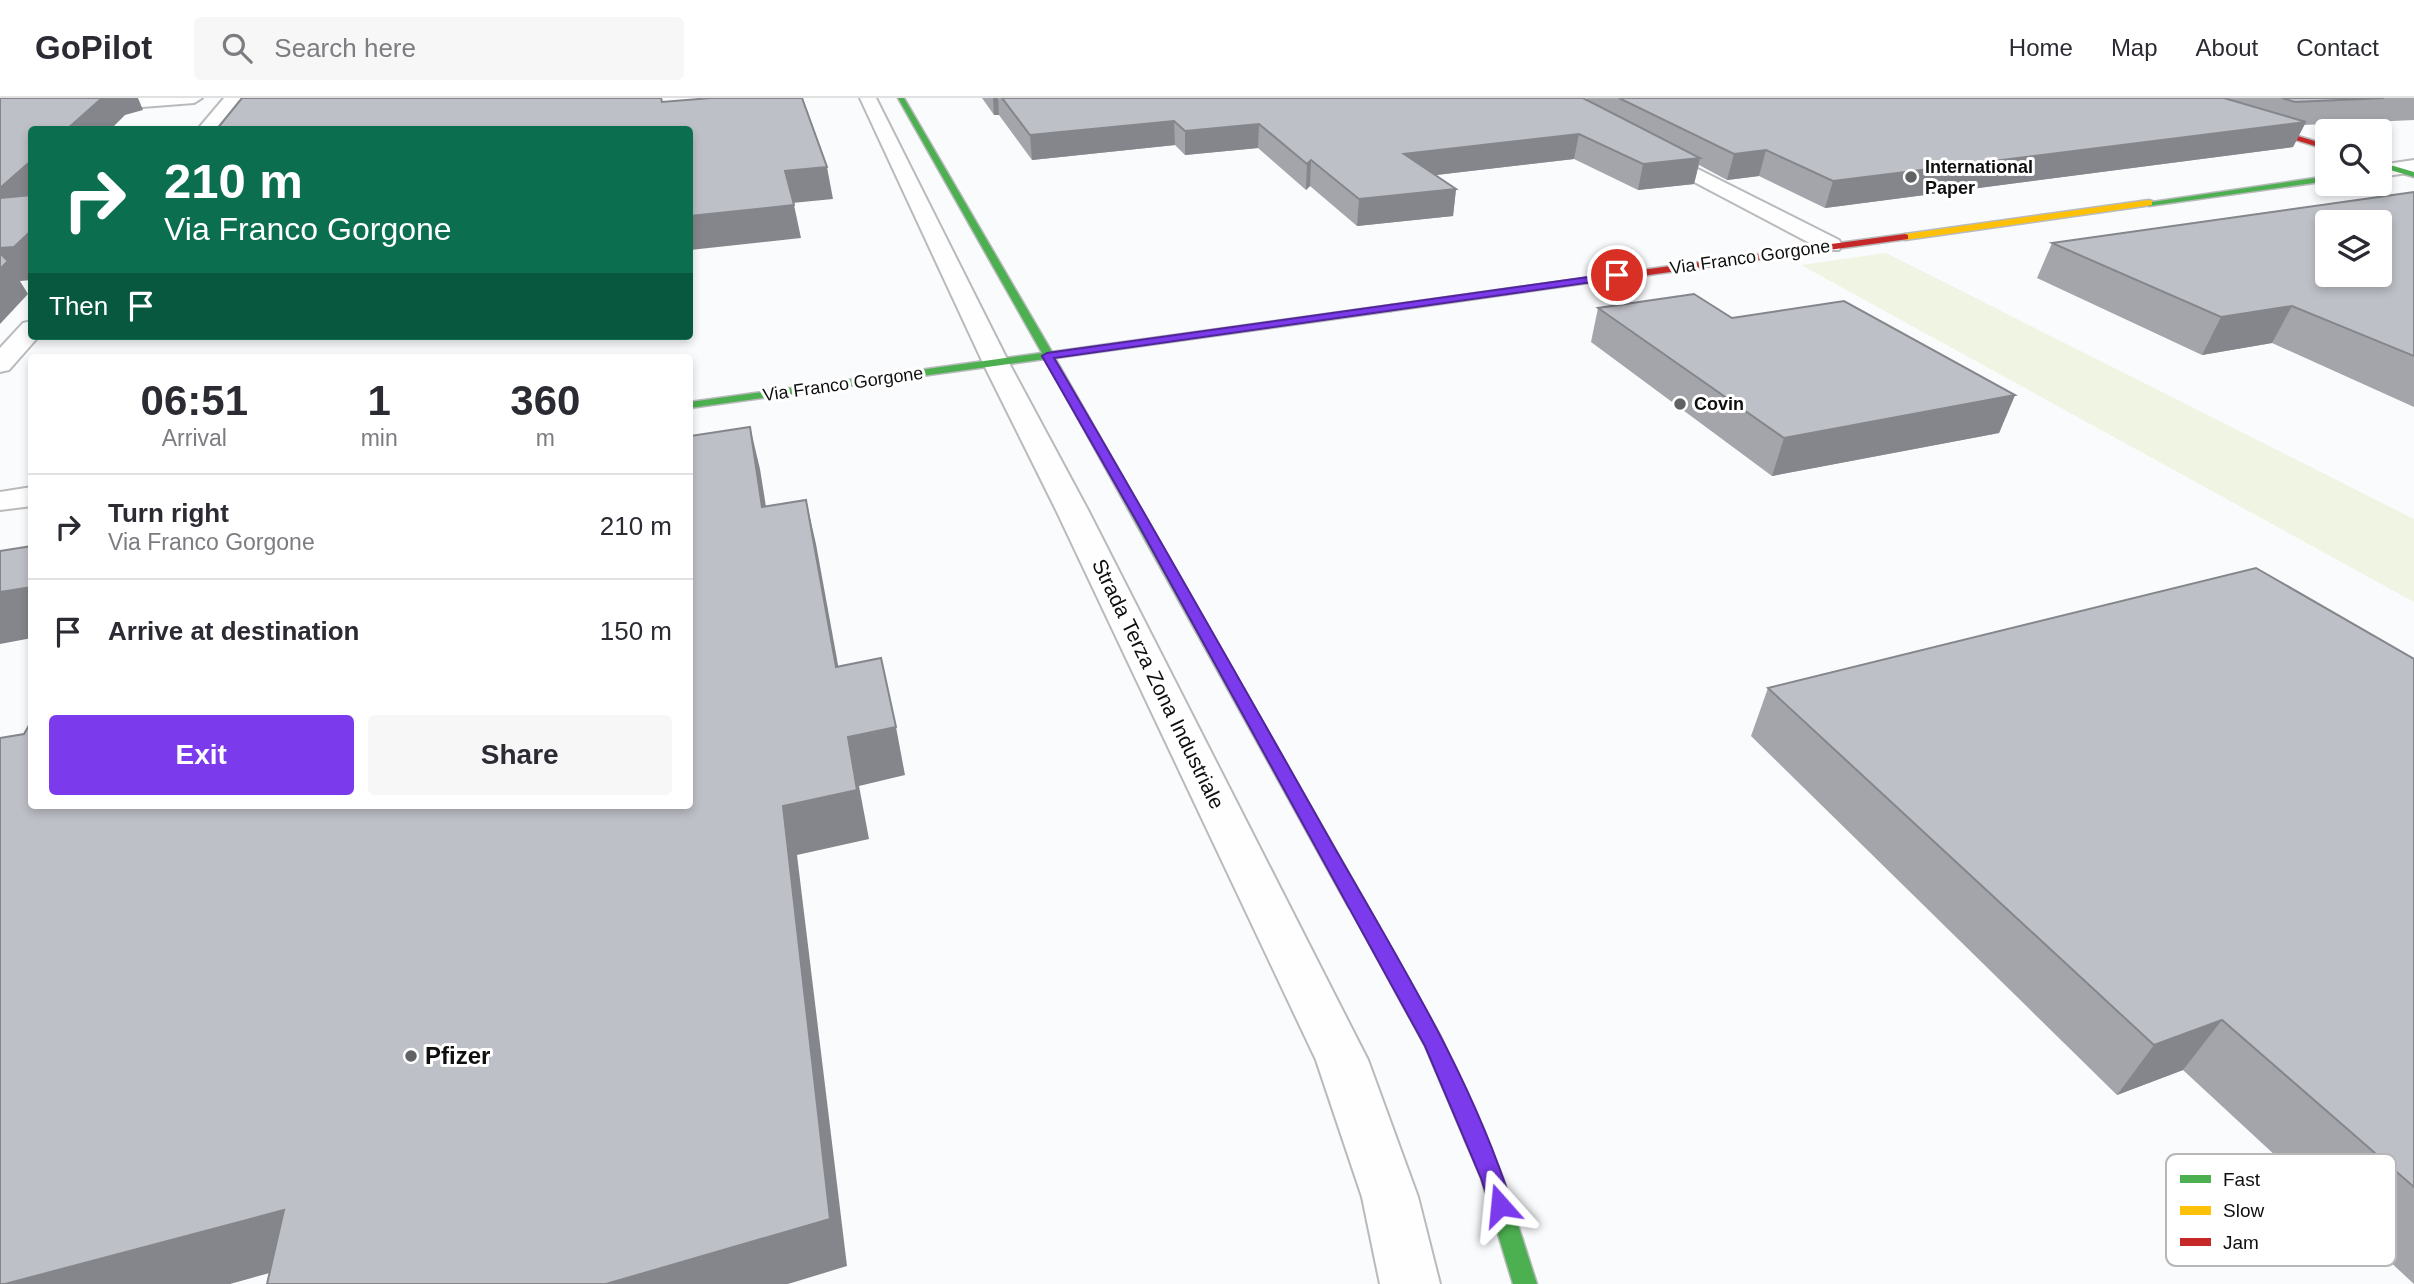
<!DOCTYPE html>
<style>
:root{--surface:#fff;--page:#f7f7f7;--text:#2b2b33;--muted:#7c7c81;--line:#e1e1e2;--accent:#7c3aed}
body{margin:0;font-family:Helvetica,sans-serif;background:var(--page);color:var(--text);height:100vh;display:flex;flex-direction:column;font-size:26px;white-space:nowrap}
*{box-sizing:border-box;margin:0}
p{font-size:23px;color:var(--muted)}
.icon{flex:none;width:38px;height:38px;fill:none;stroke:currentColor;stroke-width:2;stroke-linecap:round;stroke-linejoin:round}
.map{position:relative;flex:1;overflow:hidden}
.details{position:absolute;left:28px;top:256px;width:665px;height:455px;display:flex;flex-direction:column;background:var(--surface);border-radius:7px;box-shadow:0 4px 10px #0003}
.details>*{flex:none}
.hud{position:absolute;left:28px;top:28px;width:665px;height:214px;border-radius:7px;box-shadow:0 4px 10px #0003;background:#0b6e4f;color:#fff;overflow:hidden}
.fabs{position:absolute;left:2315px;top:21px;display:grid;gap:14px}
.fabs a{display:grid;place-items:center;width:77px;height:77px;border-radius:7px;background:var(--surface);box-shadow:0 4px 10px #0003;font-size:35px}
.pin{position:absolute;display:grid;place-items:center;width:60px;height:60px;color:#fff;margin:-30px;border:4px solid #fff;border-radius:50%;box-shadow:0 2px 7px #0007}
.me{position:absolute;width:77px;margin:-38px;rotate:342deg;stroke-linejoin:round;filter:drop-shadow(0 0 5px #0008)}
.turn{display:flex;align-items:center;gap:24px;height:147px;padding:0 21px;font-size:32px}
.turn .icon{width:91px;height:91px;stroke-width:2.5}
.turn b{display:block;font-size:49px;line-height:60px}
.then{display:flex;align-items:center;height:66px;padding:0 21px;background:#0003;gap:14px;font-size:26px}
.eta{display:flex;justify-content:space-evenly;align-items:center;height:119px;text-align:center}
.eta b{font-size:42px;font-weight:800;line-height:49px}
.primary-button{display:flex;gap:14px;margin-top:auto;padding:14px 21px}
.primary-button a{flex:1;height:80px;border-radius:7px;background:var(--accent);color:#fff;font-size:28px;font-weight:800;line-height:80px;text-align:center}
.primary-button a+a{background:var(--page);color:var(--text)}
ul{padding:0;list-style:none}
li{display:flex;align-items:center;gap:21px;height:105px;padding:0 21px;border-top:2px solid var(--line)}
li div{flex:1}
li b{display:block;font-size:26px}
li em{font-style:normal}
header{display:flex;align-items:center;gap:42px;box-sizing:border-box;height:98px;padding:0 35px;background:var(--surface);border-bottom:2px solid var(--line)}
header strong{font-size:33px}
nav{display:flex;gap:38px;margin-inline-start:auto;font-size:24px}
.search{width:490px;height:63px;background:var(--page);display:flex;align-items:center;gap:18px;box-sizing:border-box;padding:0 24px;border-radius:7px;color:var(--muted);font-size:26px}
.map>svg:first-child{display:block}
.green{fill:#f0f4e2}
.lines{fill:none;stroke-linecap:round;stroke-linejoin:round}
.street-casing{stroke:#b9babc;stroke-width:4}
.fast-casing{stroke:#b9babc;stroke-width:3}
.slow-casing{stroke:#b9babc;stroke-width:3}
.jam-casing{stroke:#b9babc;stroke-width:3}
.street{fill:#fefeff;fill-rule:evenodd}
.fast{fill:#4caf50;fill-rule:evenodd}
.slow{fill:#ffc107;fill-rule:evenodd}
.jam{fill:#c62828;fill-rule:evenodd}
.wall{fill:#a3a5ab}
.shaded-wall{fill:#85868b}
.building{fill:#bec0c7;stroke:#85868b;stroke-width:2;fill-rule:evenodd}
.route{fill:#7c3aed;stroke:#51269a;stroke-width:2}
.poi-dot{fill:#616263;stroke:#fff;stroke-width:2.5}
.labels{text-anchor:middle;stroke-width:6;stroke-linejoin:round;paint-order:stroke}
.far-poi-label{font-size:18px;font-weight:bold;fill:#0f0f10;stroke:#fff;text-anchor:start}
.far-street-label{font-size:18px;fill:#0f0f10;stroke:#fff}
.street-label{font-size:21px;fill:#0f0f10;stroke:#fff}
.near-poi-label{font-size:24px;font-weight:bold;fill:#0f0f10;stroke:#fff;text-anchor:start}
.key{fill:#fff;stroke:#b7b7b7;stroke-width:2}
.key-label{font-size:19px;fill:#0f0f10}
</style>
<header>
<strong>GoPilot</strong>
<div class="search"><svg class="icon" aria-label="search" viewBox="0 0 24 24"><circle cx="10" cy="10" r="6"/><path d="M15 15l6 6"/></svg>Search here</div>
<nav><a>Home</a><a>Map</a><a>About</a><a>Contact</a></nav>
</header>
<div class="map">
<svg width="2414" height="1186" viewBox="0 0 2414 1186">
<rect width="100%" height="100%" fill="#fafbfd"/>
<!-- green -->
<path class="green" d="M 1886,155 L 2414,421 L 2414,504 L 1801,167 Z"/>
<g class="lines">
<!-- street casing -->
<g class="street-casing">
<g id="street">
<path d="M 127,0 L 202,0 L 194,5 L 0,20 L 0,10 Z"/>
<path d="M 224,0 L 241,0 L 216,32 L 197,32 Z"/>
<path d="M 860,0 L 876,0 L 1009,265 L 1088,412 L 1368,962 L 1418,1099 L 1440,1186 L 1380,1186 L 1362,1099 L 1316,962 L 1056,412 L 983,265 Z"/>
<path d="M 1650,47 L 1839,142 L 1842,147 L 1839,152 L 1823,152 L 1643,57 L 1641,53 Z"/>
<path d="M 2414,62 L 2414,74 L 2380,79 L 2380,67 Z"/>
<path d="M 32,223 L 32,238 L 39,238 L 9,272 L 0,274 L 0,250 L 23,225 Z"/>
<path d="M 32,389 L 32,408 L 0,412 L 0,394 Z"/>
</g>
</g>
<!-- fast casing -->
<g class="fast-casing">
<g id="fast">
<path d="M 898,0 L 904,0 L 1052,254 L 1391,207 L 1396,210 L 1391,213 L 1055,260 L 1363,800 L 1365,805 L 1363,810 L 1356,812 L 1349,810 L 1045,261 L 690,310 L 690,304 L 1042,255 Z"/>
<path d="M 2380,64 L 2414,74 L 2414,79 L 2380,69 Z"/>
<path d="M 2328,78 L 2328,83 L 2149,108 L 2145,105 Z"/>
<path d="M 1475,1030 L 1483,1033 L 1503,1080 L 1537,1186 L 1513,1186 L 1481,1080 L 1464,1040 L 1467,1033 Z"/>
</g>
</g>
<!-- slow casing -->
<g class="slow-casing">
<g id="slow">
<path d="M 2149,102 L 2152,103 L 2152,107 L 1905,142 L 1900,139 L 1905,136 Z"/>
<path d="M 1627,174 L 1632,177 L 1630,179 L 1391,213 L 1386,210 L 1391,207 Z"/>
</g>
</g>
<!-- jam casing -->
<g class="jam-casing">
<g id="jam">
<path d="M 2161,0 L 2171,0 L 2328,47 L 2328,52 Z"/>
<path d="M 1905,136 L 1908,137 L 1908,141 L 1627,180 L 1622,177 L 1627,174 Z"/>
<path d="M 1356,798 L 1363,800 L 1441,939 L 1486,1040 L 1483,1047 L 1475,1050 L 1467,1047 L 1425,948 L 1347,805 L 1349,800 Z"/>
</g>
</g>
<!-- street -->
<use href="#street" class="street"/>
<!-- fast -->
<use href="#fast" class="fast"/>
<!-- slow -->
<use href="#slow" class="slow"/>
<!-- jam -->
<use href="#jam" class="jam"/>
</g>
<!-- wall -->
<g class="wall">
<path d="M 982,0 L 1583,0 L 1586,2 L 1587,0 L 2414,0 L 2414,22 L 2304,27 L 2293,49 L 1825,110 L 1759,78 L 1727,82 L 1699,67 L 1694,86 L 1638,92 L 1574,61 L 1436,77 L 1456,91 L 1453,118 L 1357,128 L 1310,88 L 1306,92 L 1258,50 L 1185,57 L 1175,47 L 1032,62 L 999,17 L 994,17 Z"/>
<path d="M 2414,94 L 2414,309 L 2272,245 L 2202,257 L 2037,180 L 2052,145 Z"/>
<path d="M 1598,210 L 1732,220 L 2015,297 L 1999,335 L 1772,378 L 1591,244 Z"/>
<path d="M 2414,561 L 2414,1186 L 2183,972 L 2117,997 L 1751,638 L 1768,590 Z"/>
</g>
<!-- shaded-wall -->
<g class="shaded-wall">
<path d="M 0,0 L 138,0 L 143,12 L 125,17 L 110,32 L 66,32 Z"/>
<path d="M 993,0 L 998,0 L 999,17 L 994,17 Z"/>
<path d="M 1174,23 L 1175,47 L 1032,62 L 1030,37 Z"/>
<path d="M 2306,24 L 2293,49 L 1825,110 L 1833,83 Z"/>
<path d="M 1259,26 L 1258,50 L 1185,57 L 1185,33 Z"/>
<path d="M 1579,36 L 1574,61 L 1402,81 L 1404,56 Z"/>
<path d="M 1766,52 L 1759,78 L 1727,82 L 1734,56 Z"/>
<path d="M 1700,60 L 1694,86 L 1638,92 L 1643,66 Z"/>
<path d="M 32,62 L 32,107 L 0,124 L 0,90 Z"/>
<path d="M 1311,62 L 1310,88 L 1306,92 L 1307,66 Z"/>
<path d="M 827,69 L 833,101 L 792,105 L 785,73 Z"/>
<path d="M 1456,91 L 1453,118 L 1357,128 L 1359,101 Z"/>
<path d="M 794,107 L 801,140 L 690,152 L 690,118 Z"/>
<path d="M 32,132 L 32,182 L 20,183 L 28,196 L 0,226 L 0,150 Z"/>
<path d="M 2292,208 L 2272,245 L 2202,257 L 2221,219 Z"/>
<path d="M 2015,297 L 1999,335 L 1772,378 L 1784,340 Z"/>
<path d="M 750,329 L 760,371 L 773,453 L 762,409 Z"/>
<path d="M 806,402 L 816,446 L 847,616 L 836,569 Z"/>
<path d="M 32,489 L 32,540 L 0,546 L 0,494 Z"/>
<path d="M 896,629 L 905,677 L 859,688 L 869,741 L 797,757 L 847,1168 L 788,1186 L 606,1186 L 783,708 L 848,639 Z"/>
<path d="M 2222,922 L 2183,972 L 2117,997 L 2154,947 Z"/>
<path d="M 284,1112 L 324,1160 L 230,1186 L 5,1186 Z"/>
</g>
<!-- building -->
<g class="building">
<path d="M 0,0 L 102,0 L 66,32 L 32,32 L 32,62 L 0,90 Z"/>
<path d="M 242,0 L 661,0 L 662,4 L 711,0 L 802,0 L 827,69 L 785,73 L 794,107 L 690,118 L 690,32 L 216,32 Z"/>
<path d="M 1002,0 L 1583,0 L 1700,60 L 1643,66 L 1579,36 L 1404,56 L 1456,91 L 1359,101 L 1311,62 L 1307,66 L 1259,26 L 1185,33 L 1174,23 L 1030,37 Z"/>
<path d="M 1619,0 L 2224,0 L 2306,24 L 1833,83 L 1766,52 L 1734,56 Z"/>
<path d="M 2282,0 L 2384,0 L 2295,4 Z"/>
<path d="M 2414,94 L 2414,258 L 2292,208 L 2221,219 L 2052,145 ZM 2328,124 L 2380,124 L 2380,177 L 2328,177 Z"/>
<path d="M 32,97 L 32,132 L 14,149 L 0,150 L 0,100 Z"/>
<path d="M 0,155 L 8,163 L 0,171 Z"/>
<path d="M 1694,196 L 1732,220 L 1844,203 L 2015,297 L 1784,340 L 1598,210 Z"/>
<path d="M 750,329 L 762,409 L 806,402 L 836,569 L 881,560 L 896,629 L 848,639 L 857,692 L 783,708 L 830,1121 L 606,1186 L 267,1186 L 284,1112 L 5,1186 L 0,1186 L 0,640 L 24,636 L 32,622 L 32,707 L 690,707 L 690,338 Z"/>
<path d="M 32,448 L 32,489 L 0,494 L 0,453 Z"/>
<path d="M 2256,470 L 2414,561 L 2414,1089 L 2222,922 L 2154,947 L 1768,590 Z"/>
</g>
<!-- route -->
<path class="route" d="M 1617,175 L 1621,175 L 1621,180 L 1054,260 C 1149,421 1241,584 1333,747 C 1399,863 1472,979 1512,1107 L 1509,1114 L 1500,1118 L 1492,1114 L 1481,1080 L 1425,948 L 1137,424 L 1042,258 L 1047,255 Z"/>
<!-- markers -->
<g class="poi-dot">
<circle cx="1911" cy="79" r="7"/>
<circle cx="1680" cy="306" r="7"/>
<circle cx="411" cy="958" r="7"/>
</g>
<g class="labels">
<!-- far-poi labels -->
<g class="far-poi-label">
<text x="1925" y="75">International<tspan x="1925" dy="21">Paper</tspan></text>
<text x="1694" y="312">Covin</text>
</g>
<!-- far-street labels -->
<g class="far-street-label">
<text transform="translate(1750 159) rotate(-8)" y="6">Via Franco Gorgone</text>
<text transform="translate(843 286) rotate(-8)" y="6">Via Franco Gorgone</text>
</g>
<!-- street labels -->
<g class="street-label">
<text transform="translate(1158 586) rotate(64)" y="7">Strada Terza Zona Industriale</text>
</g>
<!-- near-poi labels -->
<g class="near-poi-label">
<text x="425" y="966">Pfizer</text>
</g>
</g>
<!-- legend -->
<rect x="2166" y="1056" width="230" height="112" rx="10" class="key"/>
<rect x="2180" y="1077" width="31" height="8" fill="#4caf50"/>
<rect x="2180" y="1108" width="31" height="9" fill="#ffc107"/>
<rect x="2180" y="1140" width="31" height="8" fill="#c62828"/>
<g class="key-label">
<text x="2223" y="1088">Fast</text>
<text x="2223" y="1119">Slow</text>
<text x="2223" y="1151">Jam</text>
</g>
</svg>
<div class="fabs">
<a><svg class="icon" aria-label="search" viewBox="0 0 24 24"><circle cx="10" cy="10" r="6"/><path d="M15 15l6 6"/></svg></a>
<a><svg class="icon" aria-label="layers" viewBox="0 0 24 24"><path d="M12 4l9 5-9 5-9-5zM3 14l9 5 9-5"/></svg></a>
</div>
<div class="pin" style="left:1617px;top:177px;background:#d93025"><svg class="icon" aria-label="arrive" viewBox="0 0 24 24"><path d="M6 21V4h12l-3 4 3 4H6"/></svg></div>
<svg class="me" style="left:1500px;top:1107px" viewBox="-20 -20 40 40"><path d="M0-17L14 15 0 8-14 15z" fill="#7c3aed" stroke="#fff" stroke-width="4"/></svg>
<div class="hud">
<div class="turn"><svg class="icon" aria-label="right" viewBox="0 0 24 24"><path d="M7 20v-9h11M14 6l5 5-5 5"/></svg><div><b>210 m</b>Via Franco Gorgone</div></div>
<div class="then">Then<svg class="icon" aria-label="arrive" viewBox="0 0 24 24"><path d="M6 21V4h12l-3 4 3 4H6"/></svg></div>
</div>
<section class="details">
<div class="eta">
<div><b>06:51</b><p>Arrival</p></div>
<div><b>1</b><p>min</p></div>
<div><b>360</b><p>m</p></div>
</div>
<ul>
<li><svg class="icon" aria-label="right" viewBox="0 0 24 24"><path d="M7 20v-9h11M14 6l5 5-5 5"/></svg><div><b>Turn right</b><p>Via Franco Gorgone</p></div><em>210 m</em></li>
<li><svg class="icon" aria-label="arrive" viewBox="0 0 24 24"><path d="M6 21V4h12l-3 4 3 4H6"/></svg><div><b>Arrive at destination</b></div><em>150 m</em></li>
</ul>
<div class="primary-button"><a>Exit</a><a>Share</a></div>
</section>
</div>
